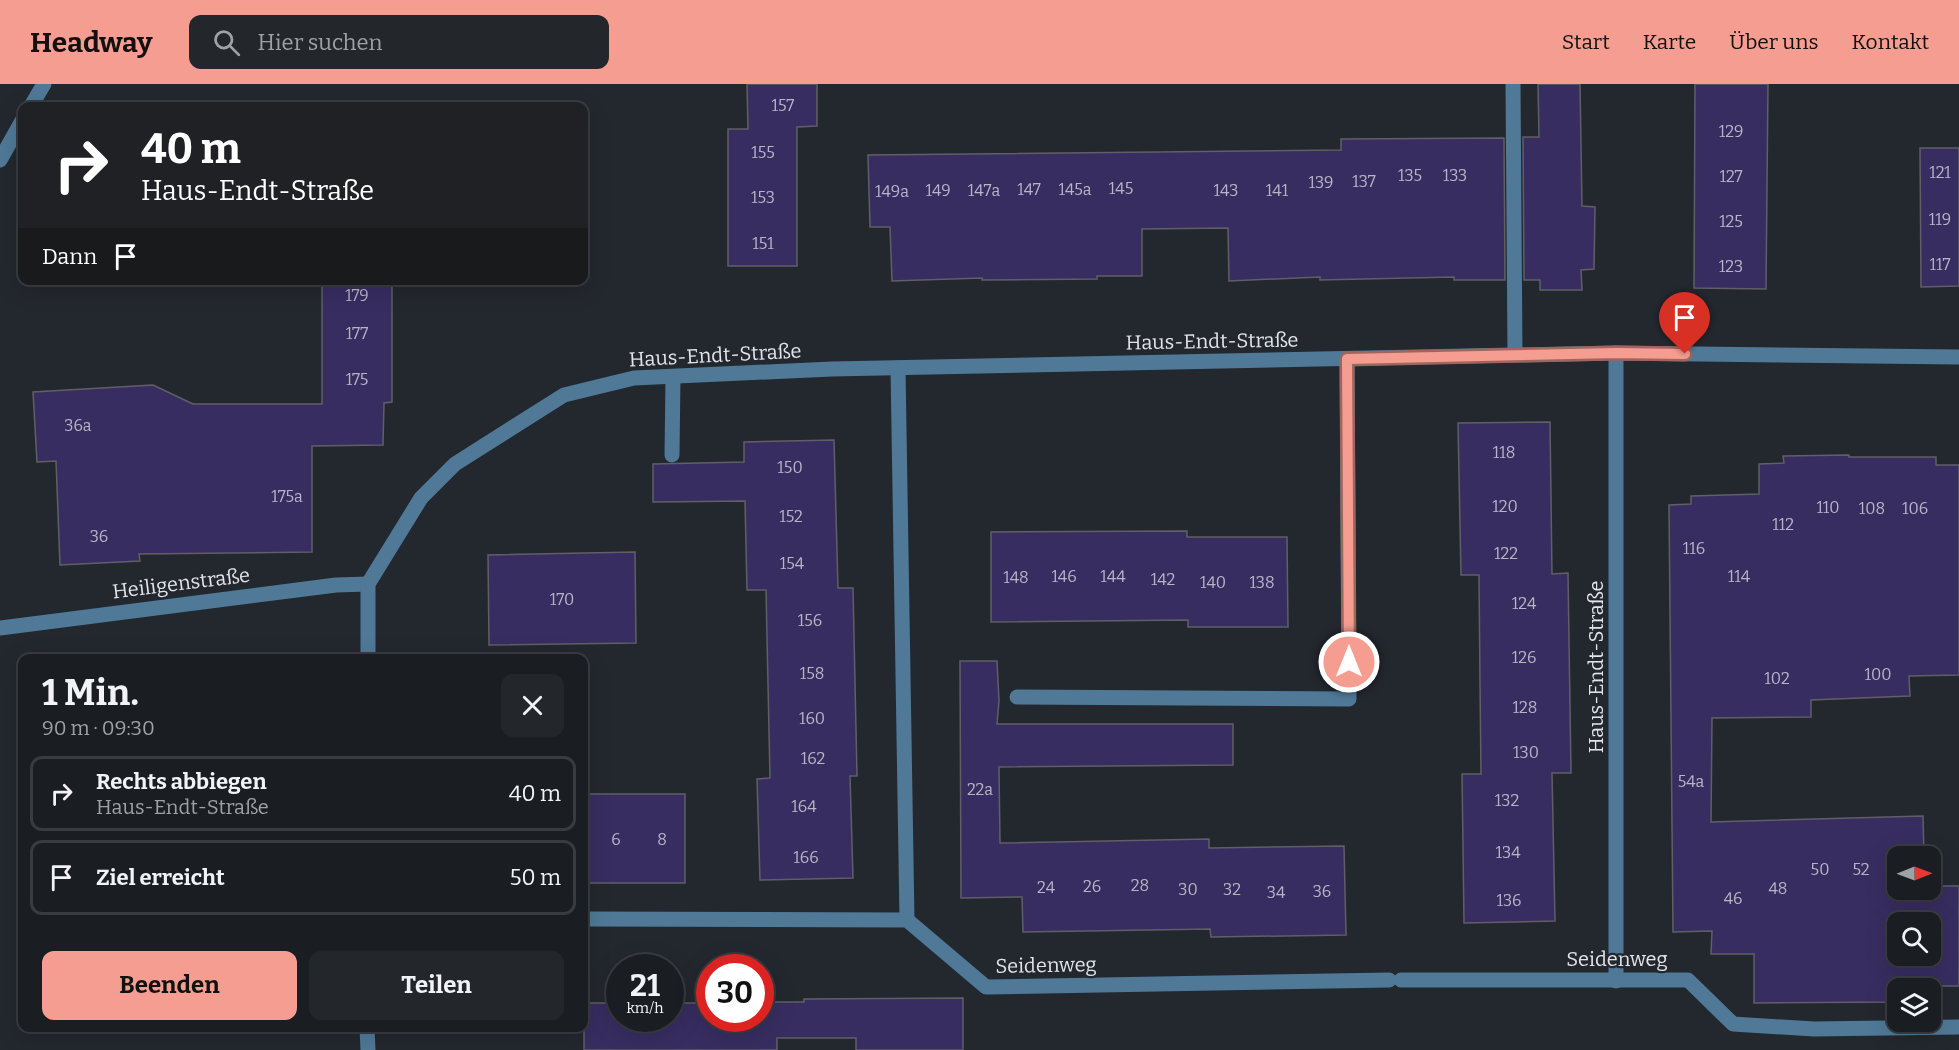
<!DOCTYPE html>
<html lang="de">
<meta charset="utf-8">
<style>
:root{--surface:#1a1d22;--page:#23262a;--text:#f1f3f6;--muted:#9fa2a5;--line:#383b40;--accent:#f59d90}
body{margin:0;font-family:Bitter,serif;background:var(--page);color:var(--text);height:100vh;display:flex;flex-direction:column;font-size:22px;white-space:nowrap}
*{box-sizing:border-box;margin:0}
p{font-size:20px;color:var(--muted)}
.icon{flex:none;width:33px;height:33px;fill:none;stroke:currentColor;stroke-width:2;stroke-linecap:round;stroke-linejoin:round}
.map{position:relative;flex:1;overflow:hidden}
.panel{position:absolute;left:18px;top:570px;width:570px;height:378px;display:flex;flex-direction:column;background:var(--surface);border-radius:12px;box-shadow:0 6px 24px #0002,0 0 0 2px var(--line)}
.panel>*{flex:none}
.top-card{position:absolute;left:18px;top:18px;width:570px;height:183px;border-radius:12px;box-shadow:0 6px 24px #0002,0 0 0 2px var(--line);background:#202124;color:#fff;overflow:hidden}
.needle{width:39px;rotate:89deg}
.tools{position:absolute;left:1887px;top:762px;display:grid;gap:12px}
.tools a{display:grid;place-items:center;width:54px;height:54px;border-radius:12px;background:var(--surface);box-shadow:0 6px 24px #0002,0 0 0 2px var(--line);font-size:30px}
.speed{position:absolute;left:606px;top:870px;display:flex;gap:12px;font-size:30px;font-weight:700;text-align:center}
.speed>*{display:grid;place-content:center;width:78px;height:78px;border-radius:50%;background:var(--surface);box-shadow:0 6px 24px #0002,0 0 0 2px var(--line);line-height:1}
.speed small{font-size:15px;font-weight:400}
.speed .limit{border:9px solid #d22;background:#fff;color:#111}
.pin{position:absolute;display:grid;place-items:center;width:51px;height:51px;color:#fff;margin:-62px -26px;border-radius:50% 50% 50% 0;rotate:-45deg;box-shadow:0 0 6px #0007}
.pin .icon{rotate:45deg}
.me{position:absolute;width:66px;margin:-33px;rotate:0deg;stroke-linejoin:round;filter:drop-shadow(0 0 4px #0008)}
.turn{display:flex;align-items:center;gap:21px;height:126px;padding:0 24px;font-size:27px}
.turn .icon{width:78px;height:78px;stroke-width:2.5}
.turn b{display:block;font-size:42px;line-height:51px}
.then{display:flex;align-items:center;height:57px;padding:0 24px;background:#0003;gap:12px;font-size:22px}
.round{display:grid;place-items:center;flex:none;width:63px;height:63px;border-radius:12px;background:var(--page)}
.overview{display:flex;align-items:center;justify-content:space-between;height:102px;padding:0 24px}
h1{font-size:36px;font-weight:700;line-height:45px}
.action{display:flex;gap:12px;margin-top:auto;padding:12px 24px}
.action a{flex:1;height:69px;border-radius:12px;background:var(--accent);color:#111;font-size:24px;font-weight:700;line-height:69px;text-align:center}
.action a+a{background:var(--page);color:var(--text)}
ul{padding:0;list-style:none}
li{display:flex;align-items:center;gap:18px;height:75px;margin:0 12px 9px;padding:0 12px;border:3px solid var(--line);border-radius:12px}
li div{flex:1}
li b{display:block;font-size:22px}
li em{font-style:normal}
header{display:flex;align-items:center;gap:36px;box-sizing:border-box;height:84px;padding:0 30px;background:var(--accent);color:#111}
header strong{font-size:28px}
nav{display:flex;gap:33px;margin-inline-start:auto;font-size:21px}
.search{width:420px;height:54px;background:var(--page);display:flex;align-items:center;gap:15px;box-sizing:border-box;padding:0 21px;border-radius:12px;color:var(--muted);font-size:22px}
.map>svg:first-child{display:block}
.building{fill:#372d60;stroke:#605f68;stroke-width:1.5;fill-rule:evenodd}
.lines{fill:none;stroke-linecap:round;stroke-linejoin:round}
.minor{stroke:#4f7997;stroke-width:15}
.route-casing{stroke:#9f665e;stroke-width:15}
.route{stroke:#f59d90;stroke-width:10}
.labels{text-anchor:middle;stroke-width:4.5;stroke-linejoin:round;paint-order:stroke}
.number-label{font-size:16px;fill:#b7b6c7}
.street-label{font-size:20px;fill:#e2e4e9;stroke:#23272e}
</style>
<header>
<strong>Headway</strong>
<div class="search"><svg class="icon" aria-label="search" viewBox="0 0 24 24"><circle cx="10" cy="10" r="6"/><path d="M15 15l6 6"/></svg>Hier suchen</div>
<nav><a>Start</a><a>Karte</a><a>Über uns</a><a>Kontakt</a></nav>
</header>
<div class="map">
<svg width="1959" height="966" viewBox="0 0 1959 966">
<rect width="100%" height="100%" fill="#23272e"/>
<!-- building -->
<g class="building">
<path d="M 747,0 L 817,0 L 817,42 L 797,43 L 797,182 L 728,182 L 728,45 L 748,45 Z"/>
<path d="M 1538,0 L 1580,0 L 1582,122 L 1595,123 L 1594,185 L 1581,186 L 1582,206 L 1540,206 L 1540,196 L 1524,196 L 1523,53 L 1539,53 Z"/>
<path d="M 1695,0 L 1768,0 L 1766,205 L 1694,204 Z"/>
<path d="M 1504,54 L 1505,196 L 1454,196 L 1454,193 L 1320,196 L 1320,193 L 1229,197 L 1228,144 L 1142,145 L 1142,192 L 1097,192 L 1097,195 L 982,196 L 982,194 L 892,197 L 890,143 L 870,143 L 868,71 L 1341,66 L 1341,55 Z"/>
<path d="M 1920,64 L 1959,64 L 1959,202 L 1921,203 Z"/>
<path d="M 322,196 L 392,196 L 392,318 L 384,319 L 383,361 L 312,362 L 312,468 L 139,470 L 140,477 L 60,481 L 56,377 L 37,378 L 33,308 L 153,301 L 193,320 L 322,320 Z"/>
<path d="M 1550,338 L 1552,490 L 1568,489 L 1571,689 L 1552,689 L 1555,837 L 1464,839 L 1462,690 L 1481,690 L 1480,600 L 1479,491 L 1461,491 L 1458,339 Z"/>
<path d="M 834,356 L 838,504 L 853,504 L 857,692 L 850,692 L 853,794 L 760,796 L 757,695 L 770,694 L 766,506 L 747,506 L 745,417 L 653,418 L 653,380 L 744,378 L 744,358 Z"/>
<path d="M 1849,371 L 1849,373 L 1936,373 L 1936,381 L 1959,381 L 1959,591 L 1909,592 L 1910,612 L 1811,616 L 1811,633 L 1712,634 L 1711,738 L 1923,732 L 1924,772 L 1898,772 L 1898,806 L 1930,806 L 1930,802 L 1959,802 L 1959,902 L 1916,902 L 1916,904 L 1898,904 L 1898,918 L 1754,919 L 1754,870 L 1711,870 L 1712,847 L 1673,848 L 1669,421 L 1691,420 L 1691,412 L 1759,410 L 1759,380 L 1784,379 L 1783,372 ZM 1898,838 L 1930,838 L 1930,872 L 1898,872 Z"/>
<path d="M 1187,447 L 1187,453 L 1287,453 L 1288,543 L 1188,543 L 1188,536 L 991,538 L 991,448 Z"/>
<path d="M 635,468 L 636,559 L 489,561 L 488,471 Z"/>
<path d="M 960,577 L 997,577 L 999,617 L 997,640 L 1233,640 L 1233,681 L 999,683 L 1000,759 L 1209,755 L 1209,764 L 1344,762 L 1346,851 L 1211,853 L 1210,845 L 1023,848 L 1022,813 L 961,814 Z"/>
<rect x="584" y="710" width="101" height="89"/>
<path d="M 963,914 L 963,966 L 856,966 L 856,954 L 777,954 L 777,966 L 584,966 L 584,919 L 620,919 L 620,934 L 670,934 L 670,919 L 710,919 L 710,934 L 760,934 L 760,918 L 804,918 L 804,915 Z"/>
</g>
<g class="lines">
<!-- minor -->
<g class="minor">
<path d="M 1513,0 L 1515,271"/>
<path d="M 31,22 L 44,0"/>
<path d="M 0,76 L 22,37"/>
<path d="M 1616,269 L 1616,897"/>
<path d="M 898,284 L 907,836"/>
<path d="M 672,371 L 673,293"/>
<path d="M 0,544 L 336,501 L 368,500"/>
<path d="M 368,574 L 368,500 L 421,414 L 455,380 L 564,311 L 634,294 L 832,285 L 1616,269 L 1959,273"/>
<path d="M 1017,613 L 1349,615 L 1347,275"/>
<path d="M 584,835 L 907,836 L 986,903 L 1389,896"/>
<path d="M 1401,896 L 1688,896 L 1733,940 L 1814,945 L 1959,943"/>
<path d="M 367,944 L 368,966"/>
</g>
</g>
<g class="lines">
<!-- route casing -->
<g class="route-casing">
<path id="route" d="M 1349,578 L 1347,275 L 1616,269 L 1685,270"/>
</g>
<!-- route -->
<use href="#route" class="route"/>
</g>
<g class="labels">
<!-- number labels -->
<g class="number-label">
<text x="783" y="27">157</text>
<text x="1731" y="53">129</text>
<text x="763" y="74">155</text>
<text x="1940" y="94">121</text>
<text x="1410" y="97">135</text>
<text x="1455" y="97">133</text>
<text x="1731" y="98">127</text>
<text x="1364" y="103">137</text>
<text x="1321" y="104">139</text>
<text x="1121" y="110">145</text>
<text x="1029" y="111">147</text>
<text x="1075" y="111">145a</text>
<text x="938" y="112">149</text>
<text x="984" y="112">147a</text>
<text x="1226" y="112">143</text>
<text x="1277" y="112">141</text>
<text x="892" y="113">149a</text>
<text x="763" y="119">153</text>
<text x="1940" y="141">119</text>
<text x="1731" y="143">125</text>
<text x="763" y="165">151</text>
<text x="1940" y="186">117</text>
<text x="1731" y="188">123</text>
<text x="357" y="217">179</text>
<text x="357" y="255">177</text>
<text x="357" y="301">175</text>
<text x="78" y="347">36a</text>
<text x="1504" y="374">118</text>
<text x="790" y="389">150</text>
<text x="287" y="418">175a</text>
<text x="1505" y="428">120</text>
<text x="1828" y="429">110</text>
<text x="1872" y="430">108</text>
<text x="1915" y="430">106</text>
<text x="791" y="438">152</text>
<text x="1783" y="446">112</text>
<text x="99" y="458">36</text>
<text x="1694" y="470">116</text>
<text x="1506" y="475">122</text>
<text x="792" y="485">154</text>
<text x="1064" y="498">146</text>
<text x="1113" y="498">144</text>
<text x="1739" y="498">114</text>
<text x="1016" y="499">148</text>
<text x="1163" y="501">142</text>
<text x="1213" y="504">140</text>
<text x="1262" y="504">138</text>
<text x="562" y="521">170</text>
<text x="1524" y="525">124</text>
<text x="810" y="542">156</text>
<text x="1524" y="579">126</text>
<text x="812" y="595">158</text>
<text x="1878" y="596">100</text>
<text x="1777" y="600">102</text>
<text x="1525" y="629">128</text>
<text x="812" y="640">160</text>
<text x="1526" y="674">130</text>
<text x="813" y="680">162</text>
<text x="1691" y="703">54a</text>
<text x="980" y="711">22a</text>
<text x="1507" y="722">132</text>
<text x="804" y="728">164</text>
<text x="616" y="761">6</text>
<text x="662" y="761">8</text>
<text x="1508" y="774">134</text>
<text x="806" y="779">166</text>
<text x="1820" y="791">50</text>
<text x="1861" y="791">52</text>
<text x="1140" y="807">28</text>
<text x="1092" y="808">26</text>
<text x="1046" y="809">24</text>
<text x="1778" y="810">48</text>
<text x="1188" y="811">30</text>
<text x="1232" y="811">32</text>
<text x="1322" y="813">36</text>
<text x="1276" y="814">34</text>
<text x="1733" y="820">46</text>
<text x="1509" y="822">136</text>
</g>
<!-- street labels -->
<g class="street-label">
<text transform="translate(1212 257) rotate(-1)" y="7">Haus-Endt-Straße</text>
<text transform="translate(715 271) rotate(-3)" y="7">Haus-Endt-Straße</text>
<text transform="translate(181 499) rotate(-7)" y="7">Heiligenstraße</text>
<text transform="translate(1596 583) rotate(-90)" y="7">Haus-Endt-Straße</text>
<text x="1617" y="882">Seidenweg</text>
<text transform="translate(1046 881) rotate(-1)" y="7">Seidenweg</text>
</g>
</g>
</svg>
<div class="tools">
<a><svg class="needle" viewBox="-14 -14 28 28"><path d="M0-13l5 13h-10z" fill="#e53935"/><path d="M0 13l5-13h-10z" fill="#9fa2a5"/></svg></a>
<a><svg class="icon" aria-label="search" viewBox="0 0 24 24"><circle cx="10" cy="10" r="6"/><path d="M15 15l6 6"/></svg></a>
<a><svg class="icon" aria-label="layers" viewBox="0 0 24 24"><path d="M12 4l9 5-9 5-9-5zM3 14l9 5 9-5"/></svg></a>
</div>
<div class="speed"><div>21<small>km/h</small></div><div class="limit">30</div></div>
<div class="pin" style="left:1685px;top:270px;background:#d93025"><svg class="icon" aria-label="arrive" viewBox="0 0 24 24"><path d="M6 21V4h12l-3 4 3 4H6"/></svg></div>
<svg class="me" style="left:1349px;top:578px" viewBox="-20 -20 40 40"><circle r="17" fill="#f59d90" stroke="#fff" stroke-width="3"/><path d="M0-11L8 9 0 5-8 9z" fill="#fff"/></svg>
<div class="top-card">
<div class="turn"><svg class="icon" aria-label="right" viewBox="0 0 24 24"><path d="M7 20v-9h11M14 6l5 5-5 5"/></svg><div><b>40 m</b>Haus-Endt-Straße</div></div>
<div class="then">Dann<svg class="icon" aria-label="arrive" viewBox="0 0 24 24"><path d="M6 21V4h12l-3 4 3 4H6"/></svg></div>
</div>
<section class="panel">
<div class="overview"><div><h1>1 Min.</h1><p>90 m · 09:30</p></div><a class="round"><svg class="icon" aria-label="close" viewBox="0 0 24 24"><path d="M6 6l12 12M18 6L6 18"/></svg></a></div>
<ul>
<li><svg class="icon" aria-label="right" viewBox="0 0 24 24"><path d="M7 20v-9h11M14 6l5 5-5 5"/></svg><div><b>Rechts abbiegen</b><p>Haus-Endt-Straße</p></div><em>40 m</em></li>
<li><svg class="icon" aria-label="arrive" viewBox="0 0 24 24"><path d="M6 21V4h12l-3 4 3 4H6"/></svg><div><b>Ziel erreicht</b></div><em>50 m</em></li>
</ul>
<div class="action"><a>Beenden</a><a>Teilen</a></div>
</section>
</div>
